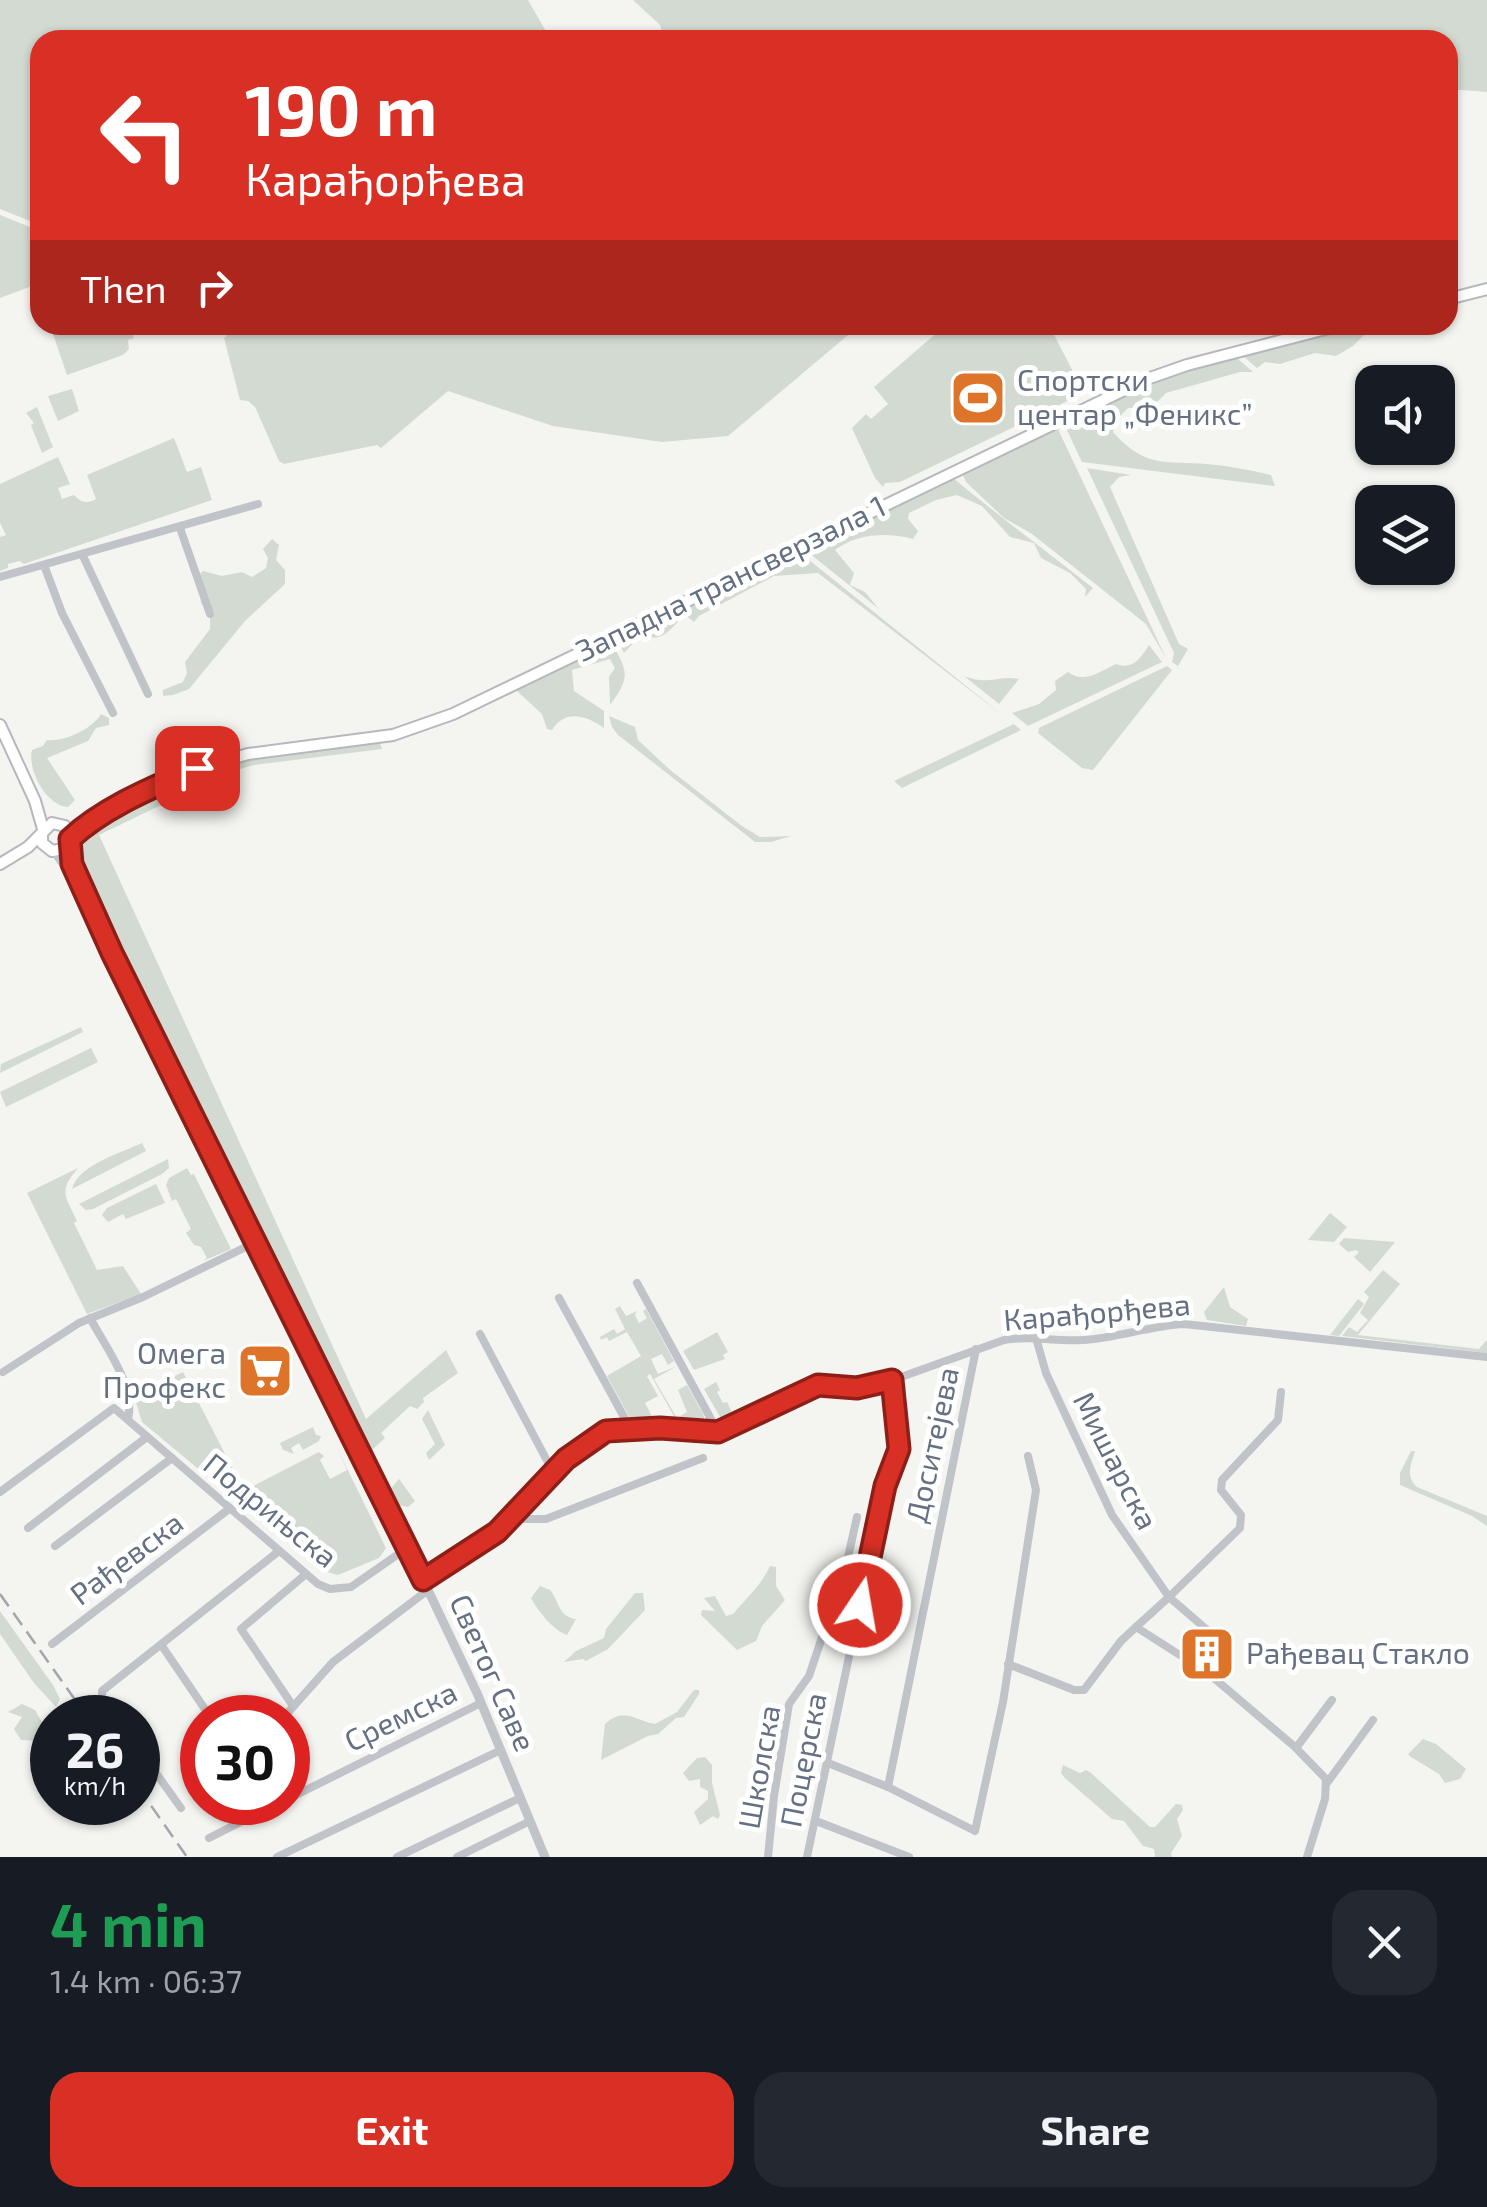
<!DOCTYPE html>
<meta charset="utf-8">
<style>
:root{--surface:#171b24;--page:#242831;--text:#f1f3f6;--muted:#9ea1a6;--accent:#d93025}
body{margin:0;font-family:"Exo 2",sans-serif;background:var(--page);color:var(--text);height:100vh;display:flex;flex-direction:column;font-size:38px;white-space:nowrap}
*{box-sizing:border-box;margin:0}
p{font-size:32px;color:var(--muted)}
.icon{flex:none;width:55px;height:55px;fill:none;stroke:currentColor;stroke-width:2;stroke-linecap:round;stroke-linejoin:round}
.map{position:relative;height:1857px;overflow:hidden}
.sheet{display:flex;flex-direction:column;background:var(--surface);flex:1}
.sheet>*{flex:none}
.guide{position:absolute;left:30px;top:30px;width:1428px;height:305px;border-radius:30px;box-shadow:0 2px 8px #0004;background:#d93025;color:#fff;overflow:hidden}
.tools{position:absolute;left:1355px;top:365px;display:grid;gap:20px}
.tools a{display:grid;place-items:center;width:100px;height:100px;border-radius:20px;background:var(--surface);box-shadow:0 2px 8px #0004;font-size:50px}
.speed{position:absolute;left:30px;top:1695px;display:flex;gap:20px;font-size:50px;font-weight:700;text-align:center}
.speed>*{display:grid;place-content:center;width:130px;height:130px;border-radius:50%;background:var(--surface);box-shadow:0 2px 8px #0004;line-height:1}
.speed small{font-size:25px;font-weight:400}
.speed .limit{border:15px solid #d22;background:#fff;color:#111}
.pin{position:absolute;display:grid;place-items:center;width:85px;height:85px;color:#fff;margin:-42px;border-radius:20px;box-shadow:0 5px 15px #0006}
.me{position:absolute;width:110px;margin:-55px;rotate:12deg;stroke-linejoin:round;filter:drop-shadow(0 0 8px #0008)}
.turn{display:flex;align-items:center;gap:35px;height:210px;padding:0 50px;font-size:45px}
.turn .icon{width:130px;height:130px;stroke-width:2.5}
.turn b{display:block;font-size:70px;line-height:85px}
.then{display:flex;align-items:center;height:95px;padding:0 50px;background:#0003;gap:20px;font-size:38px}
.round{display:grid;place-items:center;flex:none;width:105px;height:105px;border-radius:30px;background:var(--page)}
.overview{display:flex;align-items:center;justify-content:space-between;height:170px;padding:0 50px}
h1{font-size:60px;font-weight:700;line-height:75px;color:#1e9e55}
.cta{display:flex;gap:20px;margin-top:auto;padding:20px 50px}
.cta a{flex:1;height:115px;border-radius:30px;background:var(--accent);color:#fff;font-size:40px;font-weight:700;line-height:115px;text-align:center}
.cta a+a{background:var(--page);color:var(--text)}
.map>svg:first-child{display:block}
.green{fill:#d3dad1}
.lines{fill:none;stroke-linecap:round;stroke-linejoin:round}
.secondary-casing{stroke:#b5b8be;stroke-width:14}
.minor{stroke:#c0c3c7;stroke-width:8}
.tertiary{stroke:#c0c3c7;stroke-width:9}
.secondary{stroke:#fff;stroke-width:10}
.rail{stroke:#a1a5ac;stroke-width:2.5;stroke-dasharray:15 8;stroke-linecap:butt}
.route-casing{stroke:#8d1f18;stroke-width:25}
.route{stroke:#d93025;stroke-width:18}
.labels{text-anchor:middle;stroke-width:10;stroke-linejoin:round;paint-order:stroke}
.poi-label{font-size:30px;fill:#657082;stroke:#fff;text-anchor:start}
.street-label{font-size:30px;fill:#657082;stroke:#fff}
</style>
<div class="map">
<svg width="1487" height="1857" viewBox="0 0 1487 1857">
<rect width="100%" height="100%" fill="#f4f5f1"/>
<!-- green -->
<g class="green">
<path d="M 0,0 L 528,0 L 547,33 L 541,40 L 40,40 L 40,225 L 0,209 Z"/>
<path d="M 633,0 L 1487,0 L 1487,92 L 1448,89 L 1448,40 L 665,40 L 660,25 Z"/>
<path d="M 0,215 L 40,231 L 40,283 L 0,298 Z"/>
<path d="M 50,325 L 129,325 L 134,338 L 128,340 L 129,349 L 123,355 L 67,375 Z"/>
<path d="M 223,325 L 860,325 L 728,436 L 662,442 L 553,426 L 448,391 L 381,448 L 377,445 L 284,464 L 279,461 L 255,407 L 248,401 L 240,400 L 224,338 L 227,336 Z"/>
<path d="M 946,325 L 1049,325 L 1084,393 L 900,482 L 885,483 L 883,487 L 875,478 L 852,428 L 866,414 L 871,419 L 888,404 L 874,387 Z"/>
<path d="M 1369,325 L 1391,325 L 1369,330 L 1353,346 L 1336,356 L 1315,353 L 1280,364 L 1265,362 L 1257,368 L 1243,356 Z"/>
<path d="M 1237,358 L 1253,372 L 1240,372 L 1166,393 L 1152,407 L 1128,408 L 1119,417 L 1113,432 C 1149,472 1169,459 1216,465 C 1234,467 1254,471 1271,475 L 1275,486 L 1082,462 L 1064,424 L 1169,377 Z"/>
<path d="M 72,389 L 79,411 L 58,421 L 48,396 Z"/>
<path d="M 37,407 L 53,447 L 42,453 L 31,425 L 34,423 L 26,413 Z"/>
<path d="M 1057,427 L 1166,658 L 1146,624 L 1032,534 L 1004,518 L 966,482 L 962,473 Z"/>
<path d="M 174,438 L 187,472 L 201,467 L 212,500 L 24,564 L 20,561 L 8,564 L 8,568 L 0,571 L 0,537 L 6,535 L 0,523 L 0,484 L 58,457 L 70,484 L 58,488 L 62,499 L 74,495 C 81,503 87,504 96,499 L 87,475 Z"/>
<path d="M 1087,468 L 1131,475 L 1119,477 L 1110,487 L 1179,644 L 1188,649 L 1178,666 L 1172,662 L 1174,653 Z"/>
<path d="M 953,478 C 999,516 1046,551 1093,588 L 1085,597 L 1086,589 L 1070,573 L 1041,558 L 1034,543 L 1010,537 L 982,506 L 957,495 L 936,500 L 909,513 L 908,519 L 918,531 L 913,539 C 888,532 857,533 835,550 L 854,573 L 850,585 L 865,592 L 879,609 L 804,549 Z"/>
<path d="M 272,539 L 279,545 L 276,560 L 285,570 L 285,584 L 245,621 L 189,689 L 173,695 L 163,696 L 163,690 L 183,682 L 187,673 L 185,662 L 210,629 L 210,614 L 201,603 L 200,574 L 203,571 L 222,576 L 242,572 L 252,577 L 266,568 L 268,558 L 263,549 Z"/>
<path d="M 799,552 L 1021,730 L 902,788 L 894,781 L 1014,724 L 818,573 L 774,576 L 699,616 L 694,622 L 679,610 Z"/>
<path d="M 669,615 L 678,622 C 657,644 660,634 636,640 L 624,653 L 618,641 L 622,637 Z"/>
<path d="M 611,642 C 628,672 631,677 610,705 L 609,677 L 615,668 L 610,659 L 572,670 L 574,691 L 604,711 L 604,728 C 586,715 565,709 552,730 L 547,729 L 542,714 L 516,690 Z"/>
<path d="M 1149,645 L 1162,662 L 1028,726 L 1012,713 L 1039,704 L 1056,690 L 1055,681 L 1068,672 C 1084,684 1099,672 1116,664 C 1133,670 1140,659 1149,645 Z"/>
<path d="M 1167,666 L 1172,670 L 1093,770 L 1082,768 L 1038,733 L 1039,728 Z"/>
<path d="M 964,676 C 989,686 998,675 1019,679 L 999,704 Z"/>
<path d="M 101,714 L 109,718 L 109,725 L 96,728 L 88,741 L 47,758 L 75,800 L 68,807 C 46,806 27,769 32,750 L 43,746 L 47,740 C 65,742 92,729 101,714 Z"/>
<path d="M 609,716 L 635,727 L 638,740 L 669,769 L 742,826 L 760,837 L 791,836 L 771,842 L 755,842 L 618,735 L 612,727 Z"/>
<path d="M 380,743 L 382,749 L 254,765 L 198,781 L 200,771 L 253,757 Z"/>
<path d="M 180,780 L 188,792 L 99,835 L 366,1419 L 446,1350 L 458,1373 L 423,1398 L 424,1402 L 417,1409 L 410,1406 L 381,1433 L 385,1438 L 371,1451 L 362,1453 L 73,861 L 80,837 L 123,809 Z"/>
<path d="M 81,1027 L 83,1032 L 0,1073 L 1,1064 Z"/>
<path d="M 91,1048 L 98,1062 L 6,1107 L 0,1092 Z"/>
<path d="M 142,1143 L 146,1151 L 72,1189 C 78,1165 121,1153 142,1143 Z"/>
<path d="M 168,1159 L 169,1168 L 162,1174 L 93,1209 L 86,1210 L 79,1204 Z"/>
<path d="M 78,1168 C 58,1192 65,1195 77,1221 L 74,1223 L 97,1270 L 123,1266 L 141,1294 L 87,1314 L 27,1193 Z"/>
<path d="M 187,1168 L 191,1175 L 194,1174 L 231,1249 L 203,1261 L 207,1258 L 201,1247 L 194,1245 L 186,1233 L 191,1229 L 176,1199 L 172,1201 L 166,1185 L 169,1178 Z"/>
<path d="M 156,1184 L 165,1203 L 126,1219 L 123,1214 L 108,1222 L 102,1215 L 107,1208 Z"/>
<path d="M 1330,1213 L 1347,1227 L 1334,1242 L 1308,1240 Z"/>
<path d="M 1344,1238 L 1395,1242 L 1370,1272 L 1354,1257 L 1359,1252 L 1356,1250 L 1348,1252 L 1339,1244 Z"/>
<path d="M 1383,1270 L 1400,1284 L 1358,1335 L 1479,1349 L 1487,1340 L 1487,1353 L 1342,1336 L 1349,1327 L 1357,1332 L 1368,1320 L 1360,1313 L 1369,1297 L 1364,1292 Z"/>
<path d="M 1224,1287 L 1230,1307 L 1248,1319 L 1246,1326 L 1207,1320 L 1204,1312 Z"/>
<path d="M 1358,1299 L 1364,1304 L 1339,1336 L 1330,1335 Z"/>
<path d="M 620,1306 L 626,1316 L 637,1311 L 635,1315 L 639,1323 L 647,1318 L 643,1311 L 646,1309 L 674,1361 L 668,1365 L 662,1354 L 651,1359 L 658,1374 L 677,1366 L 654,1379 L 677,1418 L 687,1412 L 678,1390 L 687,1385 L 704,1416 L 703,1426 L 679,1425 L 650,1374 L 647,1376 L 658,1396 L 645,1403 L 655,1422 L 631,1420 L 607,1376 L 641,1356 L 627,1332 L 609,1341 L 607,1337 L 601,1340 L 600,1337 L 614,1329 L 617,1334 L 625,1329 L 615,1309 Z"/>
<path d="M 717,1332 L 728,1352 L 723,1355 L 725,1359 L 694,1370 L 683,1351 Z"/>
<path d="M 183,1372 L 240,1483 L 226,1492 L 142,1422 L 134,1396 Z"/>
<path d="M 716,1382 L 720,1390 L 717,1392 L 723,1403 L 727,1402 L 736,1421 L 723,1422 L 704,1389 Z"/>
<path d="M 428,1410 L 445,1445 L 429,1460 L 426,1453 L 435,1444 L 422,1419 Z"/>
<path d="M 313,1427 L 316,1435 L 321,1436 L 319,1441 L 303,1450 L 299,1443 L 291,1448 L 294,1454 L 283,1450 L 280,1443 Z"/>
<path d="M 338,1450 L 386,1548 L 379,1558 L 338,1575 L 320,1570 L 232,1497 L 319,1452 L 324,1456 L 320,1460 L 330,1479 L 347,1470 Z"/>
<path d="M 1411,1451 L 1415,1451 C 1411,1465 1405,1476 1417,1487 L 1487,1516 L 1487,1526 L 1472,1516 L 1400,1485 L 1400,1473 Z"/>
<path d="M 399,1479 L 415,1501 L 408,1507 L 393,1504 L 388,1499 L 388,1492 Z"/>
<path d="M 770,1566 L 776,1567 L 776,1586 L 785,1600 L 762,1626 L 756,1641 L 737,1650 L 701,1615 L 702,1610 L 715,1611 L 704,1598 L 715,1596 L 726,1616 L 733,1614 C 746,1599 762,1584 770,1566 Z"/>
<path d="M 540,1586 L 550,1590 C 559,1600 558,1617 576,1619 L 567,1635 C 554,1631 538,1611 531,1598 Z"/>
<path d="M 635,1593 L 643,1593 L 645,1610 L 608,1649 L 586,1661 L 583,1659 L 564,1662 L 576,1651 L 604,1638 L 606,1629 Z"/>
<path d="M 0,1611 L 53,1685 L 60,1699 L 56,1707 L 34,1683 L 0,1634 Z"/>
<path d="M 694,1690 L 699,1690 L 699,1694 L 684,1717 L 676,1718 L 658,1734 L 648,1736 L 601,1760 L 605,1724 C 625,1706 635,1721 655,1724 L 677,1712 Z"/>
<path d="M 22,1704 L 35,1710 L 46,1729 L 36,1741 L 21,1740 L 14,1729 L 22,1717 L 8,1712 Z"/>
<path d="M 1423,1739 L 1436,1744 L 1466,1769 L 1460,1779 L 1445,1783 L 1439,1774 L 1411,1757 L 1408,1754 Z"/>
<path d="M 705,1757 L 712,1765 L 712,1783 L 720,1815 L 718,1819 L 713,1816 L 700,1825 L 694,1812 L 708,1799 L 708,1791 L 700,1787 L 700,1779 L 689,1781 L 683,1773 L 697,1758 Z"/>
<path d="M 1063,1765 L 1080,1773 L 1086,1770 L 1091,1773 L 1150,1827 L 1155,1827 L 1176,1804 L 1182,1805 L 1183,1810 L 1177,1819 L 1182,1836 L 1171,1853 L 1172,1857 L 1155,1857 L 1154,1849 L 1143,1846 L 1124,1821 L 1112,1819 L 1065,1778 L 1061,1773 Z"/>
</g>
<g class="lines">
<!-- secondary casing -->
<g class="secondary-casing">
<g id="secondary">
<path d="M 1448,299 L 1487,289"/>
<path d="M 0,725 L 35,801 L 43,829"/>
<path d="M 70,839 L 115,808 L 197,769 L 248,754 L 393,735 L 453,714 L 1147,379 L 1187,365 L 1341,325"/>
<path d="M 0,864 L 28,847 L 52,823 L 65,826 L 70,839 L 63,849 L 52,851 L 42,843 L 42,833"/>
</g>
</g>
<!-- minor -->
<g class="minor">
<path d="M 180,528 L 210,614"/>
<path d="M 82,554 L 148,694"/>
<path d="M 44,565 L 62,613 L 113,713"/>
<path d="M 0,577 L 258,504"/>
<path d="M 637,1283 L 718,1432"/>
<path d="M 559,1298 L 630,1428"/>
<path d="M 90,1318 C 105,1346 136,1386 128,1419"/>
<path d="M 480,1334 L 553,1472"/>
<path d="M 1036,1338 L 1046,1373 L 1112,1515 L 1169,1597 L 1240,1528 L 1241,1515 L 1221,1490 L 1222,1480 L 1278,1420 L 1281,1392"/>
<path d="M 3,1372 L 79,1323 L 143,1297 L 256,1242"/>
<path d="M 0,1492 L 114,1408 L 318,1584 L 330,1589 L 351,1587 L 407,1548"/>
<path d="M 512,1519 L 546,1519 L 703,1458"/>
<path d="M 28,1528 L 147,1437"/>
<path d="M 55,1546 L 172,1458"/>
<path d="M 423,1580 L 497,1532 L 566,1459 L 607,1431 L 661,1428 L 712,1433 L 728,1430 L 818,1385 L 857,1389 L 876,1386 L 1004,1340 C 1030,1335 1056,1342 1083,1340 C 1117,1338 1149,1326 1184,1324 L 1487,1357"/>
<path d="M 1220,1641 L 1169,1597 L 1136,1627 L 1208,1673 L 1295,1747 L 1326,1779 L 1325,1799 L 1307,1857"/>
<path d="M 52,1644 L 229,1509"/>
<path d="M 162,1646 L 211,1718"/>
<path d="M 1008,1664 L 1074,1690 L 1084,1690 L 1121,1641 L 1136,1627"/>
<path d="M 293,1706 L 241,1629 L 306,1574"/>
<path d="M 115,1718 L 102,1699 L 102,1691 L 279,1551"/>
<path d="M 283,1718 L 333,1662 L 428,1590"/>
<path d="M 138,1748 L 181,1808"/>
<path d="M 1296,1748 L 1332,1700"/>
<path d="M 828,1763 L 888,1787 L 975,1831 L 1003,1702 L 1036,1490 L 1028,1456"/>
<path d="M 1327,1783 L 1373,1720"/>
<path d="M 888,1787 L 976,1349"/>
<path d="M 288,1799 L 481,1703"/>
<path d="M 816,1821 L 909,1857"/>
<path d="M 209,1838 L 280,1802"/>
<path d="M 277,1857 L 501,1750"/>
<path d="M 397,1857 L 520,1798"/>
<path d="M 457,1857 L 530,1821"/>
<path d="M 768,1857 L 774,1796 L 789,1704 L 809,1676 L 846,1566 L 857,1517"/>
<path d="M 807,1857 L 885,1485 L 899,1449 L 892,1380"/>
</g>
<!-- tertiary -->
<path class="tertiary" d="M 55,852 L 84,894 L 428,1590 L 477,1693 L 545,1857"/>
<!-- secondary -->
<use href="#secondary" class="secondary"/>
<!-- rail -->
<g class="rail">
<path d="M 0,1594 L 88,1718"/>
<path d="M 138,1787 L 187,1857"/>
</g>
</g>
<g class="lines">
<!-- route casing -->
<g class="route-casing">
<path id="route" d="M 197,768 C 154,787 104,807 70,839 L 72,864 L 112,953 L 423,1580 L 497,1532 L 566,1459 L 606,1431 L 660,1428 L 718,1432 L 818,1385 L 857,1388 L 892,1380 L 899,1449 L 885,1486 L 860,1605"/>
</g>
<!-- route -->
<use href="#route" class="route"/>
</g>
<!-- icons -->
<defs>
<g id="stadium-square" transform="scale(2.875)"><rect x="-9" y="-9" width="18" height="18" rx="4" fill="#de7429" stroke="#fff"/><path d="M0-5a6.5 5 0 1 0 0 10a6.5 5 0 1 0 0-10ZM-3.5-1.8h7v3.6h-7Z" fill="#fff"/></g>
<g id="supermarket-square" transform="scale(2.875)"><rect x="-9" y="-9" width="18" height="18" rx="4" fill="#de7429" stroke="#fff"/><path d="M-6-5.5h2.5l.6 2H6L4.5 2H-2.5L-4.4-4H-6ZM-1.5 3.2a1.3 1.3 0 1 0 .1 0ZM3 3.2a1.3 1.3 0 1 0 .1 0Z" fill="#fff"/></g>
<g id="building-square" transform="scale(2.875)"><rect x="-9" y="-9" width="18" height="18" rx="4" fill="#de7429" stroke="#fff"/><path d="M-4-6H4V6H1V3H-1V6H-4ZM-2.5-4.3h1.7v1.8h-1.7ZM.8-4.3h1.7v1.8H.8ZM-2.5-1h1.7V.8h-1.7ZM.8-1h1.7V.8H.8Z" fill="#fff"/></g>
</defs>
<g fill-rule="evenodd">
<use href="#stadium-square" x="978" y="398"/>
<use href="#supermarket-square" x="265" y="1371"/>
<use href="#building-square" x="1207" y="1654"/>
</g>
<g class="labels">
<!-- poi labels -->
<g class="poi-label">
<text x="1017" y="391">Спортски<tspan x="1017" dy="34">центар „Феникс”</tspan></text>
<text x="226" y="1364" text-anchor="end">Омега<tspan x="226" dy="34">Профекс</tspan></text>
<text x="1246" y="1664">Рађевац Стакло</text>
</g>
<!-- street labels -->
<g class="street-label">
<text transform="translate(731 579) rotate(-26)" y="10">Западна трансверзала 1</text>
<text transform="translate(1097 1313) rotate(-5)" y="10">Карађорђева</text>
<text transform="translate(933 1445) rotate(-78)" y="10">Доситејева</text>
<text transform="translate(1115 1461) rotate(63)" y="10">Мишарска</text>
<text transform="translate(270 1511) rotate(39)" y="10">Подрињска</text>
<text transform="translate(127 1559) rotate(-37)" y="10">Рађевска</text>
<text transform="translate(492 1673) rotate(66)" y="10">Светог Саве</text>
<text transform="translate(401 1717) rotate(-26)" y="10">Сремска</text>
<text transform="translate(804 1760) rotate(-79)" y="10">Поцерска</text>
<text transform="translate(760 1767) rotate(-80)" y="10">Школска</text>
</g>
</g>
</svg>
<div class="tools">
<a><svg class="icon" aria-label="sound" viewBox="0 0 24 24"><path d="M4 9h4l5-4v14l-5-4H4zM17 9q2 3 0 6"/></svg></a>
<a><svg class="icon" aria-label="layers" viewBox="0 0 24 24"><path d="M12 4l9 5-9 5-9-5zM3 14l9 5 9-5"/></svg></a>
</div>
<div class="speed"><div>26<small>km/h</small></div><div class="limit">30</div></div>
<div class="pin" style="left:197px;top:768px;background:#d93025"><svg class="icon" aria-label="arrive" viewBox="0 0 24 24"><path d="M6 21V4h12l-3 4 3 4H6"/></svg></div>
<svg class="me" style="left:860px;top:1605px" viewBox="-20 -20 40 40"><circle r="17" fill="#d93025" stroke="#fff" stroke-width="3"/><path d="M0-11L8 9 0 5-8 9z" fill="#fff"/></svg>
<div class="guide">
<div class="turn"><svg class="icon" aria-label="left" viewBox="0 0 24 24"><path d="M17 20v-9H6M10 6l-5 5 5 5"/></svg><div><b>190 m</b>Карађорђева</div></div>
<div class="then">Then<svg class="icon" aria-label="right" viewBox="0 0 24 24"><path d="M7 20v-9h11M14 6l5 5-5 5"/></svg></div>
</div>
</div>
<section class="sheet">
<div class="overview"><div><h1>4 min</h1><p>1.4 km · 06:37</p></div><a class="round"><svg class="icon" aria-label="close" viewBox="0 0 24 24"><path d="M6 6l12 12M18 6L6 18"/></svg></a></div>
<div class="cta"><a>Exit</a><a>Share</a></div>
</section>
